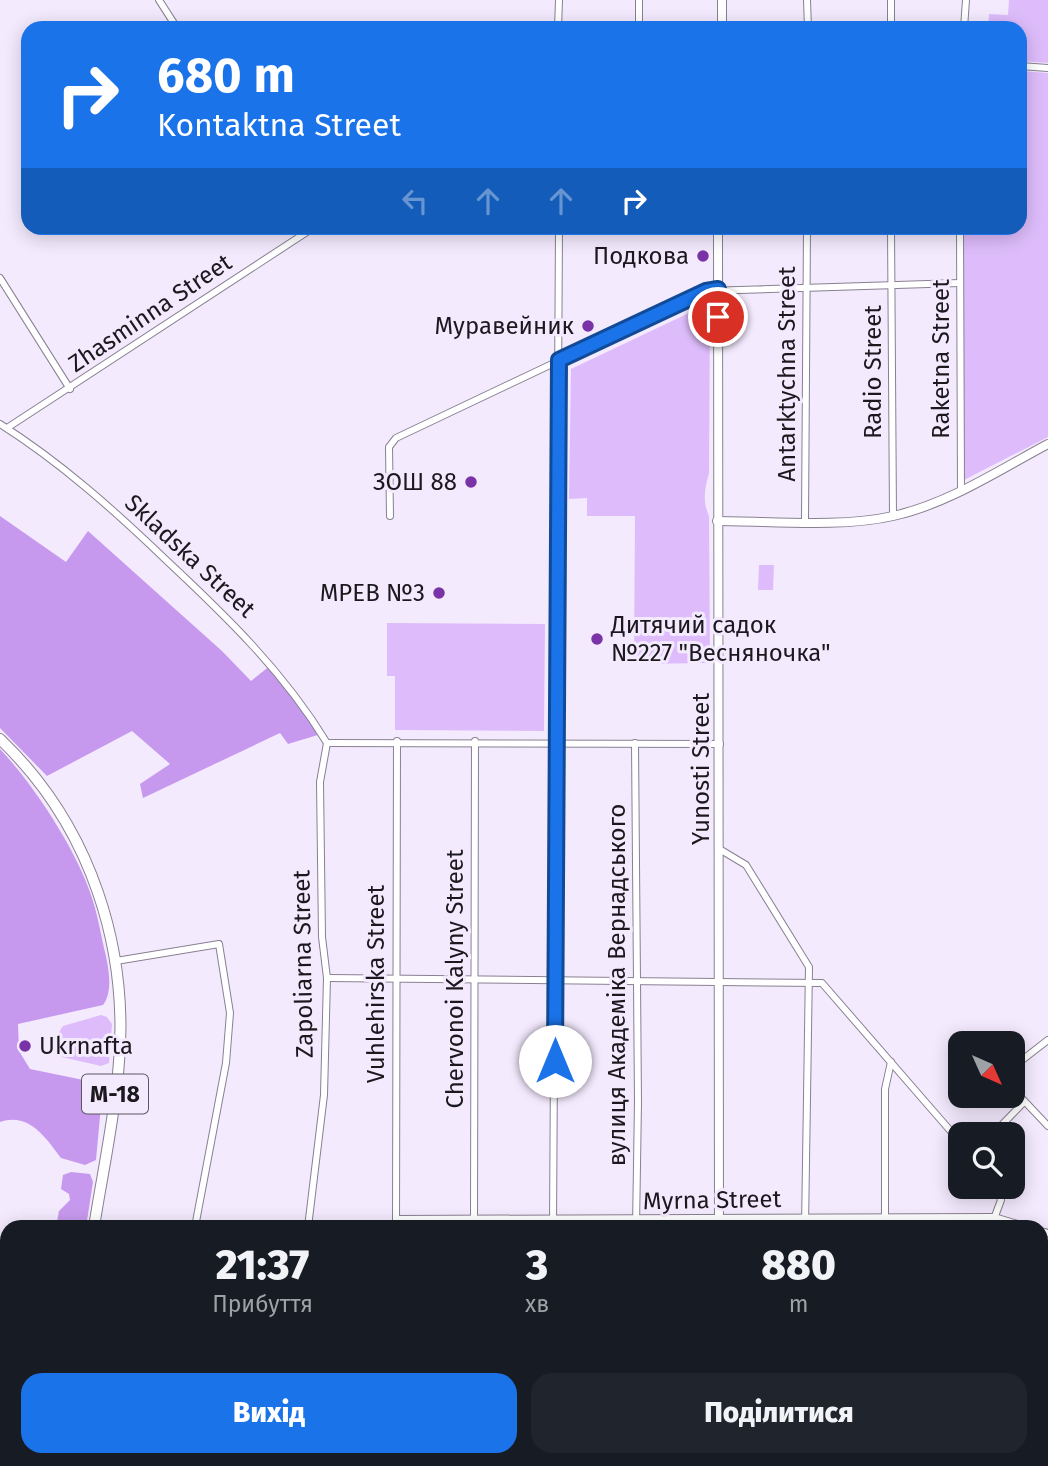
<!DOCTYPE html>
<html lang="uk">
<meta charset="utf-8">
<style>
:root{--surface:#171b24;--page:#20242c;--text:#f1f3f6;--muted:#9ea1a6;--accent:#1a73e8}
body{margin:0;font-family:"Fira Sans",sans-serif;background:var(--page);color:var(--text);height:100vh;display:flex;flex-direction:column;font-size:26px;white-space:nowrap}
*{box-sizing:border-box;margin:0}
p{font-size:23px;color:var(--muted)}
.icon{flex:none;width:38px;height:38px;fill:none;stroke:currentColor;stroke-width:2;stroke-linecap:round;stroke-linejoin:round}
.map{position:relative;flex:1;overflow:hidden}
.details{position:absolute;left:0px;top:1220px;width:1048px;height:247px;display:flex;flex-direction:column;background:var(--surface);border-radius:21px 21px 0 0;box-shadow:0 4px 18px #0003}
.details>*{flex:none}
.banner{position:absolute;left:21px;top:21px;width:1006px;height:214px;border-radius:21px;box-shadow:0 4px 18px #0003;background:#1a73e8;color:#fff;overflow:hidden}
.needle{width:46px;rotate:135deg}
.buttons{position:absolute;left:948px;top:1031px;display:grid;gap:14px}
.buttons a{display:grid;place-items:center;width:77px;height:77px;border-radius:14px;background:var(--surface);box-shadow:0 4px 18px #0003;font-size:35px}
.pin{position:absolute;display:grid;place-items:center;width:60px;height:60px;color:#fff;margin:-30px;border:4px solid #fff;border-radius:50%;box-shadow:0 2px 7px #0007}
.me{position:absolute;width:77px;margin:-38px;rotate:0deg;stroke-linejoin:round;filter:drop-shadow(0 0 5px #0008)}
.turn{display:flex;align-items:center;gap:24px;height:147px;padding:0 21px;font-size:32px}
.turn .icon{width:91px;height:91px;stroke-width:2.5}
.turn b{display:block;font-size:49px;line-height:60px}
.lanes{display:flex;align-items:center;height:66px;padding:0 21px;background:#0003;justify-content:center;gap:35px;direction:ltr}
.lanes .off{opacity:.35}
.eta{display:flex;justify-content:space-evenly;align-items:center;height:119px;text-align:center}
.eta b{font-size:42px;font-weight:800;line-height:49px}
.action{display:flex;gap:14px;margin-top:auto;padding:14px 21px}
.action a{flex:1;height:80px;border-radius:21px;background:var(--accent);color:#fff;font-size:28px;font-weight:800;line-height:80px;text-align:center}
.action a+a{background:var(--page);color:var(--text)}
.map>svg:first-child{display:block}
.green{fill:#debcfb}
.forest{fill:#c799ee}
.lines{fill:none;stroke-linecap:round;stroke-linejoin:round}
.minor-casing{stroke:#898092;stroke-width:8}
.tertiary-casing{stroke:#898092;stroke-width:10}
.trunk-casing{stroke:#898092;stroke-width:12}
.minor{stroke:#fff;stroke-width:6}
.tertiary{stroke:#fff;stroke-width:8}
.trunk{stroke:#fff;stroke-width:10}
.route-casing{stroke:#114b97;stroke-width:18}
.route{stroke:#1a73e8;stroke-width:12}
.poi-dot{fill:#7933a7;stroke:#f4eafe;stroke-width:2.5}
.labels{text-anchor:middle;stroke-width:6;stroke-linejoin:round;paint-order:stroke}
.shield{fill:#f4eafe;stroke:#5c5761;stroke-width:2}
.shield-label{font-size:23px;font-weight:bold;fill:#1b181e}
.poi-label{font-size:24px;fill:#1b181e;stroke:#f4eafe;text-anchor:end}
.street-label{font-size:24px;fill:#1b181e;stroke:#f4eafe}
</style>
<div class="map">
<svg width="1048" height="1466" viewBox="0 0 1048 1466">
<rect width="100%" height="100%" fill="#f4eafe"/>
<!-- green -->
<g class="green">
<path d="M 1009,0 L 1048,0 L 1048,63 L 1020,61 L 1020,28 L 988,28 L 989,14 L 1008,15 Z"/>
<path d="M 1020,71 L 1048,73 L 1048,437 L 964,480 L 963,228 L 1020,228 Z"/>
<path d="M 710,303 L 709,473 C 705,488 702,501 709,516 L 710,663 L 634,664 L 635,516 L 587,516 L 587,498 L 569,499 L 571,369 Z"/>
<path d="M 759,565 L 774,565 L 773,590 L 758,590 Z"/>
<path d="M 387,623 L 545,624 L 544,731 L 395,730 L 395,676 L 387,676 Z"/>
<path d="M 101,1015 L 107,1017 L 112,1024 L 109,1063 L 101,1066 L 62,1057 C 55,1048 56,1035 63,1026 Z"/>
</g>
<!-- forest -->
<g class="forest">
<path d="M 0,516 L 66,562 L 88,531 L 222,651 L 251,681 L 271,665 L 321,734 L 288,744 L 280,733 L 143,798 L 140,784 L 170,764 L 132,731 L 47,776 L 0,728 Z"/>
<path d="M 0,749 C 33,784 76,849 91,895 C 97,912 100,930 104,948 C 108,964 114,991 103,1005 L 18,1024 L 19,1051 L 30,1069 L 103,1084 L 96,1160 L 85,1165 L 61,1158 C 46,1138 29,1112 0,1122 Z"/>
<path d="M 71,1172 L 90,1174 L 93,1182 L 86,1227 L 56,1227 L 59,1211 L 70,1200 L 69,1194 L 61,1189 L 63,1175 Z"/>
</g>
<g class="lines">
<!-- minor casing -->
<g class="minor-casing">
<g id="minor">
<path d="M 159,0 L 177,28"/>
<path d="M 639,0 L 639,28"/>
<path d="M 807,0 L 808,28"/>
<path d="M 558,28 L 559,0"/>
<path d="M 891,28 L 891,0"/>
<path d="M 964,28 L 966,0"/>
<path d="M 1020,66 L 1048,68"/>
<path d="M 891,228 L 893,516"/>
<path d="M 960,228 L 961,490"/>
<path d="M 0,278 L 70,389"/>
<path d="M 0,424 C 60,462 114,510 165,559 C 226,616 283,671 327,743"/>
<path d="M 7,428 L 313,228"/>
<path d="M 390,516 L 389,447 L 396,438 L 706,291 L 960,283"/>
<path d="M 805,520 L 807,228"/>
<path d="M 327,743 L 720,744"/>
<path d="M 635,743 L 638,1102 L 636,1227"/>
<path d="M 721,850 L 746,865 L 809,967 L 805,1227"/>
<path d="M 116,961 L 219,944 L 230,1013 L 226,1063 L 195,1227"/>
<path d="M 327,978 L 822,983 L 961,1143"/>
<path d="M 1013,1067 L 1048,1040"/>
<path d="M 1013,1089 L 1048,1126"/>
<path d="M 993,1134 L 1024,1102"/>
<path d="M 474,1216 L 475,741"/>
<path d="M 396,1219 L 994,1217 L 1028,1227"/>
<path d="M 308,1227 L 324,1095 L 327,978 L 322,937 L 320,782 L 327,743"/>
<path d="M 396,1227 L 397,741"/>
<path d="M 553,1227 L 559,228"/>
<path d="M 885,1227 L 885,1089 L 891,1062"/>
<path d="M 991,1227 L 1001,1200 L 996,1186"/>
<path d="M 1041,1231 L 1048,1233"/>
<path d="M 1041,1309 L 1048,1311"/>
<path d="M 1041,1411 L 1048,1413"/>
<path d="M 983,1460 L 1003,1466"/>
<path d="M 158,1466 L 159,1460"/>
<path d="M 272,1466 L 272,1460"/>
<path d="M 334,1466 L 336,1460"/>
<path d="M 422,1466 L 424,1460"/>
<path d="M 512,1466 L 514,1460"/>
<path d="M 602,1466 L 604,1460"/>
<path d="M 799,1466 L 801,1460"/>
<path d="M 914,1466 L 916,1460"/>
<path d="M 969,1466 L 971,1460"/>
</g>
</g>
<!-- tertiary casing -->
<g class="tertiary-casing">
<g id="tertiary">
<path d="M 722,0 L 722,28"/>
<path d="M 718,228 L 719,1227"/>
<path d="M 717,521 C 771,521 841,528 893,516 C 948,504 999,470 1048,444"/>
<path d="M 694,1466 L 696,1460"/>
</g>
</g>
<!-- trunk casing -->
<g class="trunk-casing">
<g id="trunk">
<path d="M 0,739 C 91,826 131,950 118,1074 C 113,1125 102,1176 94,1227"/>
<path d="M 65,1466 L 65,1460"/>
</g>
</g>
<!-- minor -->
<use href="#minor" class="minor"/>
<!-- tertiary -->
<use href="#tertiary" class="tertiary"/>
<!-- trunk -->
<use href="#trunk" class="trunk"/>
</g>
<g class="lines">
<!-- route casing -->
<g class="route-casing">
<path id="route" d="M 555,1061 L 559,360 L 706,291 L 718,289 L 718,317"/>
</g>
<!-- route -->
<use href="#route" class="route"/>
</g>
<!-- markers -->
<g class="poi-dot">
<circle cx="703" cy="256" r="7"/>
<circle cx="588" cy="326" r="7"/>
<circle cx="471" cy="482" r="7"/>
<circle cx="439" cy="593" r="7"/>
<circle cx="597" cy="639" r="7"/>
<circle cx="25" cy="1046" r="7"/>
</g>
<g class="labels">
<!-- shield labels -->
<rect class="shield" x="82" y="1074.5" width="66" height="39" rx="5"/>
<g class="shield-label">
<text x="115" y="1102">М-18</text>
</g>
<!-- poi labels -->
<g class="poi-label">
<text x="689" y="264">Подкова</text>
<text x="574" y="334">Муравейник</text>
<text x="457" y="490">ЗОШ 88</text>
<text x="425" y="601">МРЕВ №3</text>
<text x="611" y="633" text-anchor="start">Дитячий садок<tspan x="611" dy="28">№227 "Весняночка"</tspan></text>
<text x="39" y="1054" text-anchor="start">Ukrnafta</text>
</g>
<!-- street labels -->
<g class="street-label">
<text transform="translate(150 313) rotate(-34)" y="8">Zhasminna Street</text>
<text transform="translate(941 359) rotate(-90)" y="8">Raketna Street</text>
<text transform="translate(873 372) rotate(-90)" y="8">Radio Street</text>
<text transform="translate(787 374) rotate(-90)" y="8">Antarktychna Street</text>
<text transform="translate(190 556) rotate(43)" y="8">Skladska Street</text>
<text transform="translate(701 769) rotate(-90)" y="8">Yunosti Street</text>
<text transform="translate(303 964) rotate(-91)" y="8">Zapoliarna Street</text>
<text transform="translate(455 979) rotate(-90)" y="8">Chervonoi Kalyny Street</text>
<text transform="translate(376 984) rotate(-90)" y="8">Vuhlehirska Street</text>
<text transform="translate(617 985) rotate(-90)" y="8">вулиця Академіка Вернадського</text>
<text transform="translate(712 1200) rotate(-1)" y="8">Myrna Street</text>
</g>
</g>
</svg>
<div class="buttons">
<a><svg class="needle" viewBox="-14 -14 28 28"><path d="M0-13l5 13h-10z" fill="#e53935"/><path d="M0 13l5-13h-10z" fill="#9ea1a6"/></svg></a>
<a><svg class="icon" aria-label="search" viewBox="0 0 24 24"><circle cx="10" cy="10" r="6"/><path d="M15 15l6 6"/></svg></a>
</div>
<div class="pin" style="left:718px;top:317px;background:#d93025"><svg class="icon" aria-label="arrive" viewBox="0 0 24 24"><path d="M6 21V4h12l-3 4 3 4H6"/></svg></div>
<svg class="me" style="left:555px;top:1061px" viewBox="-20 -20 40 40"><circle r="19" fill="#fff"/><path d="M0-13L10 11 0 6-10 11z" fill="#1a73e8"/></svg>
<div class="banner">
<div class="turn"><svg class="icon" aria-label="right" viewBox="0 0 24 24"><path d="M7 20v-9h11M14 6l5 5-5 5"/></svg><div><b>680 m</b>Kontaktna Street</div></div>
<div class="lanes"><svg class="icon off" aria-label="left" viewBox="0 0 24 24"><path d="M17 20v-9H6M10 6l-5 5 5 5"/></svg><svg class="icon off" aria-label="ahead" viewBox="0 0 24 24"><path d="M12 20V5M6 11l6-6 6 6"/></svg><svg class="icon off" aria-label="ahead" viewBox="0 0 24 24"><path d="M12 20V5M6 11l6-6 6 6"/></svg><svg class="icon" aria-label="right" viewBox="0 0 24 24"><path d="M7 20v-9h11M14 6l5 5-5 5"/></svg></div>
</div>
<section class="details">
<div class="eta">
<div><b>21:37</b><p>Прибуття</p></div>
<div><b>3</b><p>хв</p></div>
<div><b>880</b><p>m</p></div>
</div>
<div class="action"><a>Вихід</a><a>Поділитися</a></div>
</section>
</div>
